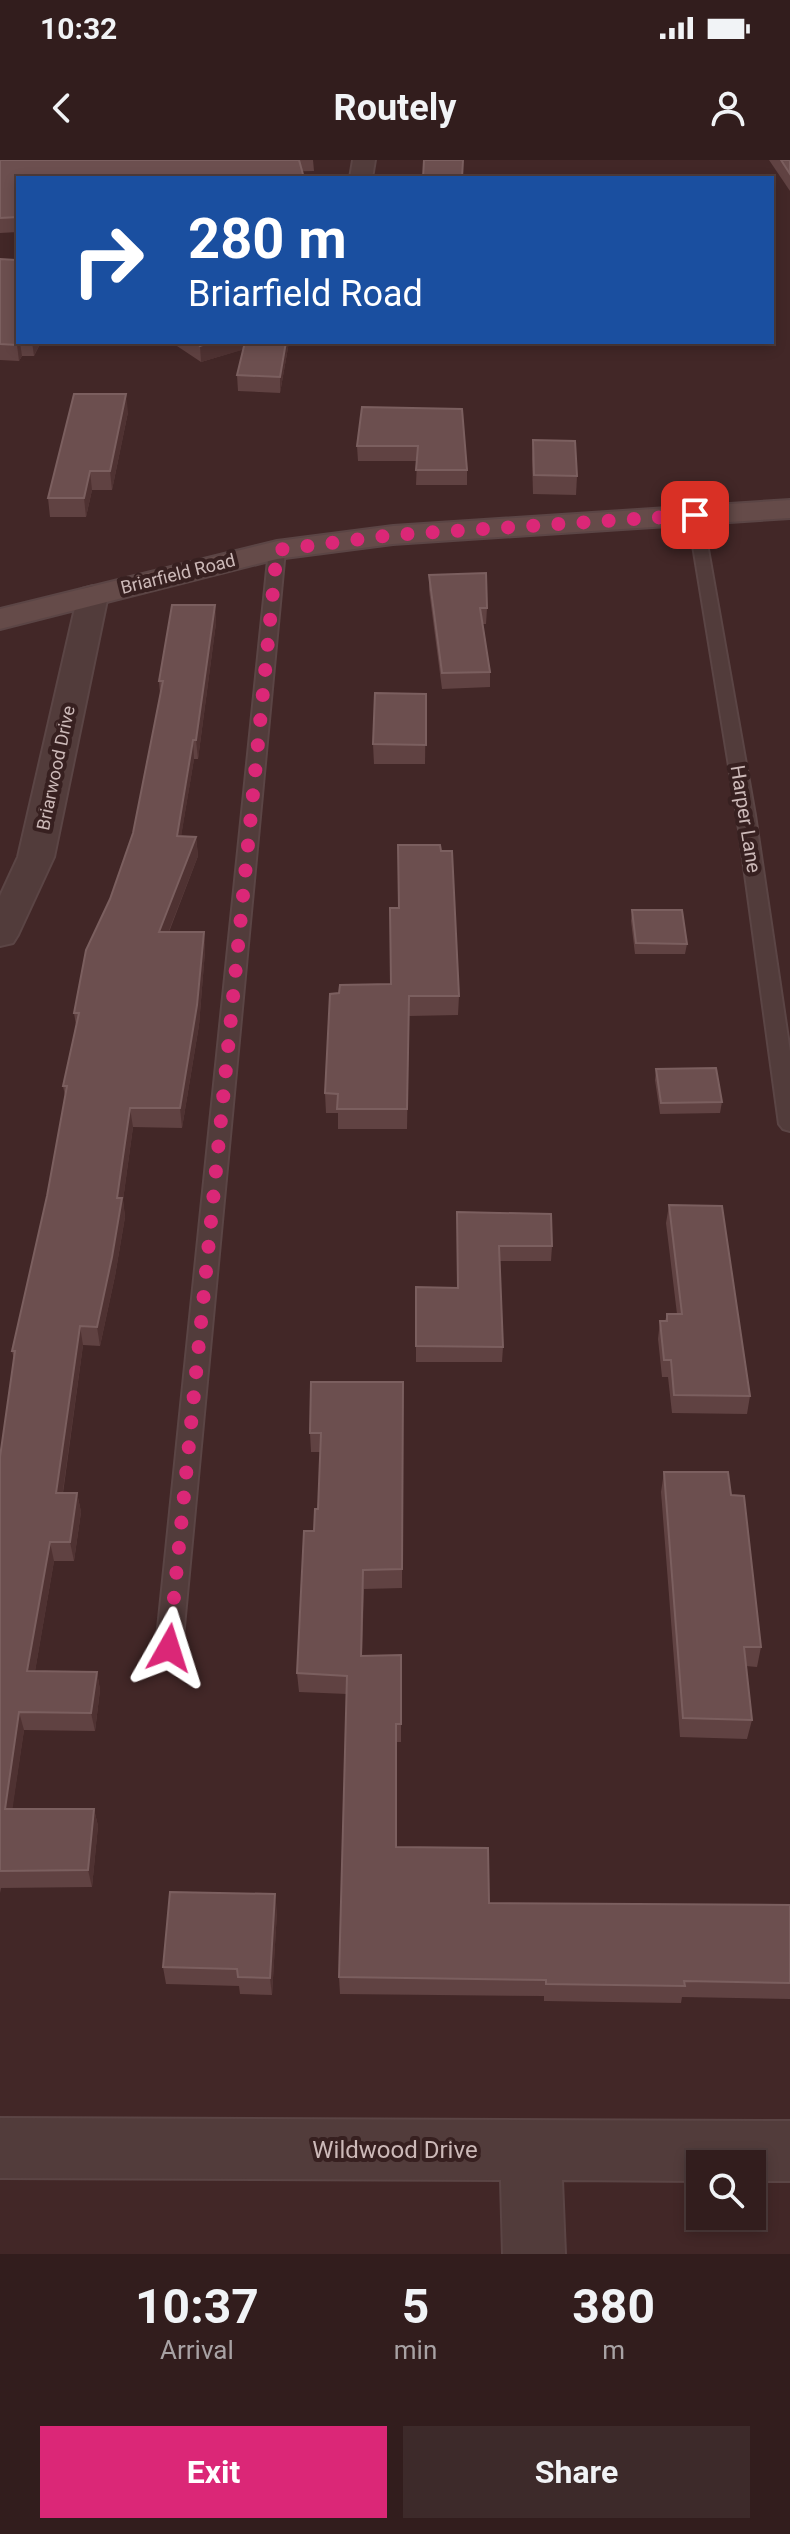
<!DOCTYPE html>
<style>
:root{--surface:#321d1d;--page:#3d2a2a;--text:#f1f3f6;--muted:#a8a2a4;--line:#4d3b3b;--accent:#db2777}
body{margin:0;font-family:Roboto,sans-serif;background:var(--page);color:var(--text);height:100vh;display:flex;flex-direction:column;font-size:30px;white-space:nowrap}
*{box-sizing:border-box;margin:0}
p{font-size:26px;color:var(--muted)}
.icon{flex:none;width:44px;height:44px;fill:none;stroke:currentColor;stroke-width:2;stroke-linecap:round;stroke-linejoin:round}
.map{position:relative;height:2094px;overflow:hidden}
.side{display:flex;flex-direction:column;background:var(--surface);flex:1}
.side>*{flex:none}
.guide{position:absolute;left:16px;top:16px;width:758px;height:168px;border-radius:0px;box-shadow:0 4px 12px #0003,0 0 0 2px var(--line);background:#1a4fa0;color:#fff;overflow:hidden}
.fabs{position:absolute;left:686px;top:1990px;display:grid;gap:16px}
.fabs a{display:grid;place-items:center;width:80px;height:80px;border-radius:0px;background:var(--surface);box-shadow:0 4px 12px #0003,0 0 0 2px var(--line);font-size:40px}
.pin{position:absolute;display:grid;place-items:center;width:68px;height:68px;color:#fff;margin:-34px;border-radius:16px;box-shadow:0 4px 12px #0006}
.me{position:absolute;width:88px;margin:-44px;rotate:6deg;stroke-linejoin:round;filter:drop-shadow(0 0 6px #0008)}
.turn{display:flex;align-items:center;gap:28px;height:168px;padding:0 40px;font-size:36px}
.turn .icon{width:104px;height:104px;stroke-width:2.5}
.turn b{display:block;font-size:56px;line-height:68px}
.eta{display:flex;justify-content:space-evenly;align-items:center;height:136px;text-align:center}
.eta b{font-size:48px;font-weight:700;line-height:56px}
.action{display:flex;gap:16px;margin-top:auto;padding:16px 40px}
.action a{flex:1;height:92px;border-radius:0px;background:var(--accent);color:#fff;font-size:32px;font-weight:700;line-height:92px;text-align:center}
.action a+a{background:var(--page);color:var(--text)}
.status{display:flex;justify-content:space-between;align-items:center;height:56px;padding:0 40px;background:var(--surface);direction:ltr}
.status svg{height:22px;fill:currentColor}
header{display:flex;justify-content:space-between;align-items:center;height:104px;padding:0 40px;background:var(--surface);font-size:36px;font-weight:700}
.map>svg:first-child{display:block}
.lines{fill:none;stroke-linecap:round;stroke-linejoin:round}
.lane-casing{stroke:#5b4545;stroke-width:4}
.street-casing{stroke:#5b4545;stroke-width:4}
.secondary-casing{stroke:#5b4545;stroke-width:4}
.lane{fill:#523c3b;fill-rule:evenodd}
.street{fill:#523c3b;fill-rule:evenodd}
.secondary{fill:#654b49;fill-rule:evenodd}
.wall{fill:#604242}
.shaded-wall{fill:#4f3232}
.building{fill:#6c4f4f;stroke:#7b5f5f;stroke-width:2}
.route{stroke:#db2777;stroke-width:14;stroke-dasharray:0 25.2}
.labels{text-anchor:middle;stroke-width:8;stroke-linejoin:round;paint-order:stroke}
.far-street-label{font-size:18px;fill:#ccb9b8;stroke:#372020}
.street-label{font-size:20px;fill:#ccb9b8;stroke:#372020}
.near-street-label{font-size:24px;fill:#ccb9b8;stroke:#372020}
</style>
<div class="status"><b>10:32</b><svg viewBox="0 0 49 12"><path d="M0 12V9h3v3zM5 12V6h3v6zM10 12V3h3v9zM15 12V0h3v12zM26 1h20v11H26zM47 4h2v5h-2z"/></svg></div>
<header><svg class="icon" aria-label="back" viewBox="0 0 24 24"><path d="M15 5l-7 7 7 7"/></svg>Routely<svg class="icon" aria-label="person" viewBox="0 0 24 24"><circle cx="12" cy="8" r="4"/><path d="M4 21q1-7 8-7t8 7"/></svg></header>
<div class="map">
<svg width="790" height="2094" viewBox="0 0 790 2094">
<rect width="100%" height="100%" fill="#422727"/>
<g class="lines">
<!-- lane casing -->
<g class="lane-casing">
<g id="lane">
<path d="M 695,351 L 702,355 L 755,655 L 790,892 L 790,971 L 783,969 L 779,964 L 737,655 L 688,355 Z"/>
<path d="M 277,385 L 285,390 L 182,1488 L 178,1496 L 169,1500 L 160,1496 L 156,1488 L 269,390 Z"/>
</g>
</g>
<!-- street casing -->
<g class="street-casing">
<g id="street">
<path d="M 353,0 L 375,0 L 372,18 L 350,18 Z"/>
<path d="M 93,426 L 104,429 L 108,435 L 54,697 L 18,775 L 13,783 L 0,786 L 0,736 L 18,697 L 78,435 L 82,429 Z"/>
<path d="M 0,1958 L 790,1961 L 790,2021 L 752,2021 L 752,2004 L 700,2004 L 700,2021 L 562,2020 L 565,2094 L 503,2094 L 501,2020 L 0,2018 Z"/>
</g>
</g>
<!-- secondary casing -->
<g class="secondary-casing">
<path id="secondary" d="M 790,340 L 790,358 L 393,384 L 277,399 L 0,469 L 0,449 L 277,381 L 393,366 Z"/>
</g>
<!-- lane -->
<use href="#lane" class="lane"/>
<!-- street -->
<use href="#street" class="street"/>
<!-- secondary -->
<use href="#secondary" class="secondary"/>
</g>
<!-- wall -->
<g class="wall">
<path d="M 0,0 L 313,0 L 314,11 L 18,18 L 18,72 L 0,73 Z"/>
<path d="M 769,0 L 790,0 L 790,31 Z"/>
<path d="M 0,99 L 18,182 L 41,182 L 34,196 L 22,196 L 19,201 L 0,200 Z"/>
<path d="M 171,182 L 289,182 L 280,233 L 238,231 L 237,215 L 244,189 L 201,202 Z"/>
<path d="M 362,247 L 467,310 L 467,325 L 416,325 L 417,301 L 358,301 L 357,286 Z"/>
<path d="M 128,252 L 112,330 L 92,330 L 86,357 L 50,357 L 48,338 Z"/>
<path d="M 533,280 L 577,316 L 576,335 L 533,334 L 532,299 Z"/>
<path d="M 429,415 L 487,448 L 486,464 L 483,464 L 490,512 L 490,527 L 442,529 L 429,430 Z"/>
<path d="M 215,445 L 216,463 L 198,599 L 194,599 L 181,676 L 196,677 L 198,696 L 169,772 L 204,772 L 205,791 L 199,865 L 182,968 L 133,967 L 123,1040 L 125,1057 L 115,1116 L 100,1186 L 83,1185 L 63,1333 L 77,1333 L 81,1352 L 74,1401 L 54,1401 L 35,1511 L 97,1512 L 100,1530 L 95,1571 L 24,1570 L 12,1649 L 94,1649 L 98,1666 L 92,1727 L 1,1728 L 0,1733 L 0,1297 L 14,1199 L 12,1191 L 47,1036 L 65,936 L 63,926 L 76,865 L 74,853 L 110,739 L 133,673 L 160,534 L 159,521 Z"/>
<path d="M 426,534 L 425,604 L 374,604 L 373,584 Z"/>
<path d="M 632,750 L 687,784 L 685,794 L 635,794 L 631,761 Z"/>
<path d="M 339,833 L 459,836 L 458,855 L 409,856 L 407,969 L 338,969 L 338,953 L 326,953 L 325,933 Z"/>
<path d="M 656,909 L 722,942 L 720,953 L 660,954 L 655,920 Z"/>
<path d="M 669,1045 L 750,1236 L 747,1254 L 672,1253 L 668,1217 L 662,1217 L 658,1179 L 660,1161 L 665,1161 L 667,1154 L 677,1154 L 666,1063 Z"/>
<path d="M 457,1052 L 552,1086 L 551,1101 L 500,1101 L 503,1187 L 502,1202 L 416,1202 L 416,1127 L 457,1128 Z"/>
<path d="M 403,1222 L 402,1428 L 364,1429 L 362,1496 L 401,1495 L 401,1582 L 396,1582 L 396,1687 L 489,1743 L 790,1745 L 790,1839 L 682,1837 L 681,1843 L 544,1841 L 544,1836 L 340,1834 L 339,1817 L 347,1534 L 299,1532 L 297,1513 L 318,1349 L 320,1292 L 311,1292 L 310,1273 Z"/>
<path d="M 664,1312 L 731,1335 L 761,1487 L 757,1507 L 746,1506 L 752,1560 L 747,1579 L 680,1577 L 661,1332 Z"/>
<path d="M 277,1751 L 272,1835 L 240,1834 L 239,1826 L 166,1824 L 163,1807 Z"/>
</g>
<!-- shaded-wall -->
<g class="shaded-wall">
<path d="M 19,182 L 20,182 L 22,196 L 19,201 L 17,185 Z"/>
<path d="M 32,182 L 41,182 L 34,196 Z"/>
<path d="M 212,182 L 248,182 L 249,188 L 201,202 L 200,186 Z"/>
<path d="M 286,182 L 289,182 L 280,233 L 280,217 Z"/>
<path d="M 126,234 L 128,252 L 112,330 L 110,311 Z"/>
<path d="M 90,311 L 92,330 L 86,357 L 84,338 Z"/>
<path d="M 215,445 L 216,463 L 198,599 L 196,580 Z"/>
<path d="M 193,580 L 194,599 L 178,695 L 177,676 Z"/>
<path d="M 196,677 L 198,696 L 161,791 L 159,772 Z"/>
<path d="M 204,772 L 205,791 L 199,865 L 182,968 L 180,948 Z"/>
<path d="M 130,948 L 133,967 L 123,1040 L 125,1057 L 115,1116 L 100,1186 L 97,1167 Z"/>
<path d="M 80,1166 L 83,1185 L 60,1352 L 56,1333 Z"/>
<path d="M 77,1333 L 81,1352 L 74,1401 L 70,1382 Z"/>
<path d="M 50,1382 L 54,1401 L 32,1529 L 27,1511 Z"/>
<path d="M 97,1512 L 100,1530 L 95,1571 L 91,1553 Z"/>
<path d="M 19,1552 L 24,1570 L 10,1666 L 5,1649 Z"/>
<path d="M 94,1649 L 98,1666 L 92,1727 L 88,1710 Z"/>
<path d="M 275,1734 L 277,1751 L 272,1835 L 270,1818 Z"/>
</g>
<!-- building -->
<g class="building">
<path d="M 0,0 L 299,0 L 304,18 L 18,18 L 18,57 L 0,58 Z"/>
<path d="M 424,0 L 463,0 L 462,18 L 423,18 Z"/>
<path d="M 781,0 L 790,0 L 790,14 Z"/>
<path d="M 18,94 L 19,182 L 17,185 L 0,184 L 0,99 L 16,100 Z"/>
<path d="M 194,182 L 212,182 L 200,186 Z"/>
<path d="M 245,182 L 286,182 L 280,217 L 237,215 Z"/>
<path d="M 74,234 L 126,234 L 110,311 L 90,311 L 84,338 L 48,338 Z"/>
<path d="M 362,247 L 462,249 L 467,310 L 416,310 L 418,286 L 357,286 Z"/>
<path d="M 533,280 L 575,281 L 577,316 L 534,315 Z"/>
<path d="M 486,413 L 487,448 L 480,448 L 490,512 L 442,513 L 429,415 Z"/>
<path d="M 172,445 L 215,445 L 196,580 L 193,580 L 177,676 L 196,677 L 159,772 L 204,772 L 197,845 L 180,948 L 130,948 L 117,1038 L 122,1038 L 112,1097 L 97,1167 L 80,1166 L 56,1333 L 77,1333 L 70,1382 L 50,1382 L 27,1511 L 97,1512 L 91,1553 L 19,1552 L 5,1649 L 94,1649 L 88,1710 L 0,1711 L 0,1297 L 15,1191 L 12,1191 L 47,1036 L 67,926 L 63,926 L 79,853 L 74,853 L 86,790 L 110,739 L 133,673 L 163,521 L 159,521 Z"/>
<path d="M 375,533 L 426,534 L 426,585 L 373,584 Z"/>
<path d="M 398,685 L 440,685 L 441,691 L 452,691 L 459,836 L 409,836 L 407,949 L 337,949 L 338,934 L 325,933 L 330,834 L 339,833 L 340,825 L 391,824 L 390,748 L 399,748 Z"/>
<path d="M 632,750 L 682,750 L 687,784 L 636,783 Z"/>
<path d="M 716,908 L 722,942 L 661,943 L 656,909 Z"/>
<path d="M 669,1045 L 722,1046 L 750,1236 L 674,1235 L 671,1200 L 664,1200 L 660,1161 L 667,1161 L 667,1154 L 682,1154 Z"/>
<path d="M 457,1052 L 551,1054 L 552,1086 L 499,1086 L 503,1187 L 416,1186 L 416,1127 L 458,1128 Z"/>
<path d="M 311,1222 L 403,1222 L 402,1409 L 363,1410 L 361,1496 L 401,1495 L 401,1564 L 396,1564 L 396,1687 L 488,1688 L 489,1743 L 790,1745 L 790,1823 L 684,1821 L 685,1826 L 546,1824 L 546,1820 L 339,1817 L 347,1516 L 297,1513 L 304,1371 L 314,1371 L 315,1349 L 318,1349 L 321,1273 L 310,1273 Z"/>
<path d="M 664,1312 L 728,1312 L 731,1335 L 744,1336 L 761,1487 L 744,1487 L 752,1560 L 683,1558 Z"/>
<path d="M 170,1732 L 275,1734 L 270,1818 L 238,1817 L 237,1809 L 163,1807 Z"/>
</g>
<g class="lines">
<!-- route -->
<path class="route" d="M 169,1488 L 277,390 L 393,375 L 695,355"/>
</g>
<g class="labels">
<!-- far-street labels -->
<g class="far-street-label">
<text transform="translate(178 414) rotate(-14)" y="6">Briarfield Road</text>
<text transform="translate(56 608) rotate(-78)" y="6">Briarwood Drive</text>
</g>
<!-- street labels -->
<g class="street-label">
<text transform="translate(746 659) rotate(81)" y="7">Harper Lane</text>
</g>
<!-- near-street labels -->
<g class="near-street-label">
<text x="395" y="1998">Wildwood Drive</text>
</g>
</g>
</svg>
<div class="fabs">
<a><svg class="icon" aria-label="search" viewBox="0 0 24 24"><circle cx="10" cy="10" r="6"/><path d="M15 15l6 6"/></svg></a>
</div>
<div class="pin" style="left:695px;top:355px;background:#d93025"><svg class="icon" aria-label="arrive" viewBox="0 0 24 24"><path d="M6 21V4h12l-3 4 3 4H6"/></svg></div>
<svg class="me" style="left:169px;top:1488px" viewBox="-20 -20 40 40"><path d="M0-17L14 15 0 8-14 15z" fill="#db2777" stroke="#fff" stroke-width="4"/></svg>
<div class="guide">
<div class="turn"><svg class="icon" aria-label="right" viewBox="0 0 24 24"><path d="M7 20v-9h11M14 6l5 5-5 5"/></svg><div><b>280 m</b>Briarfield Road</div></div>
</div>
</div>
<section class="side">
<div class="eta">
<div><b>10:37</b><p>Arrival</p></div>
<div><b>5</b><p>min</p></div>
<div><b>380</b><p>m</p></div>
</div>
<div class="action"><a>Exit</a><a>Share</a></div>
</section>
